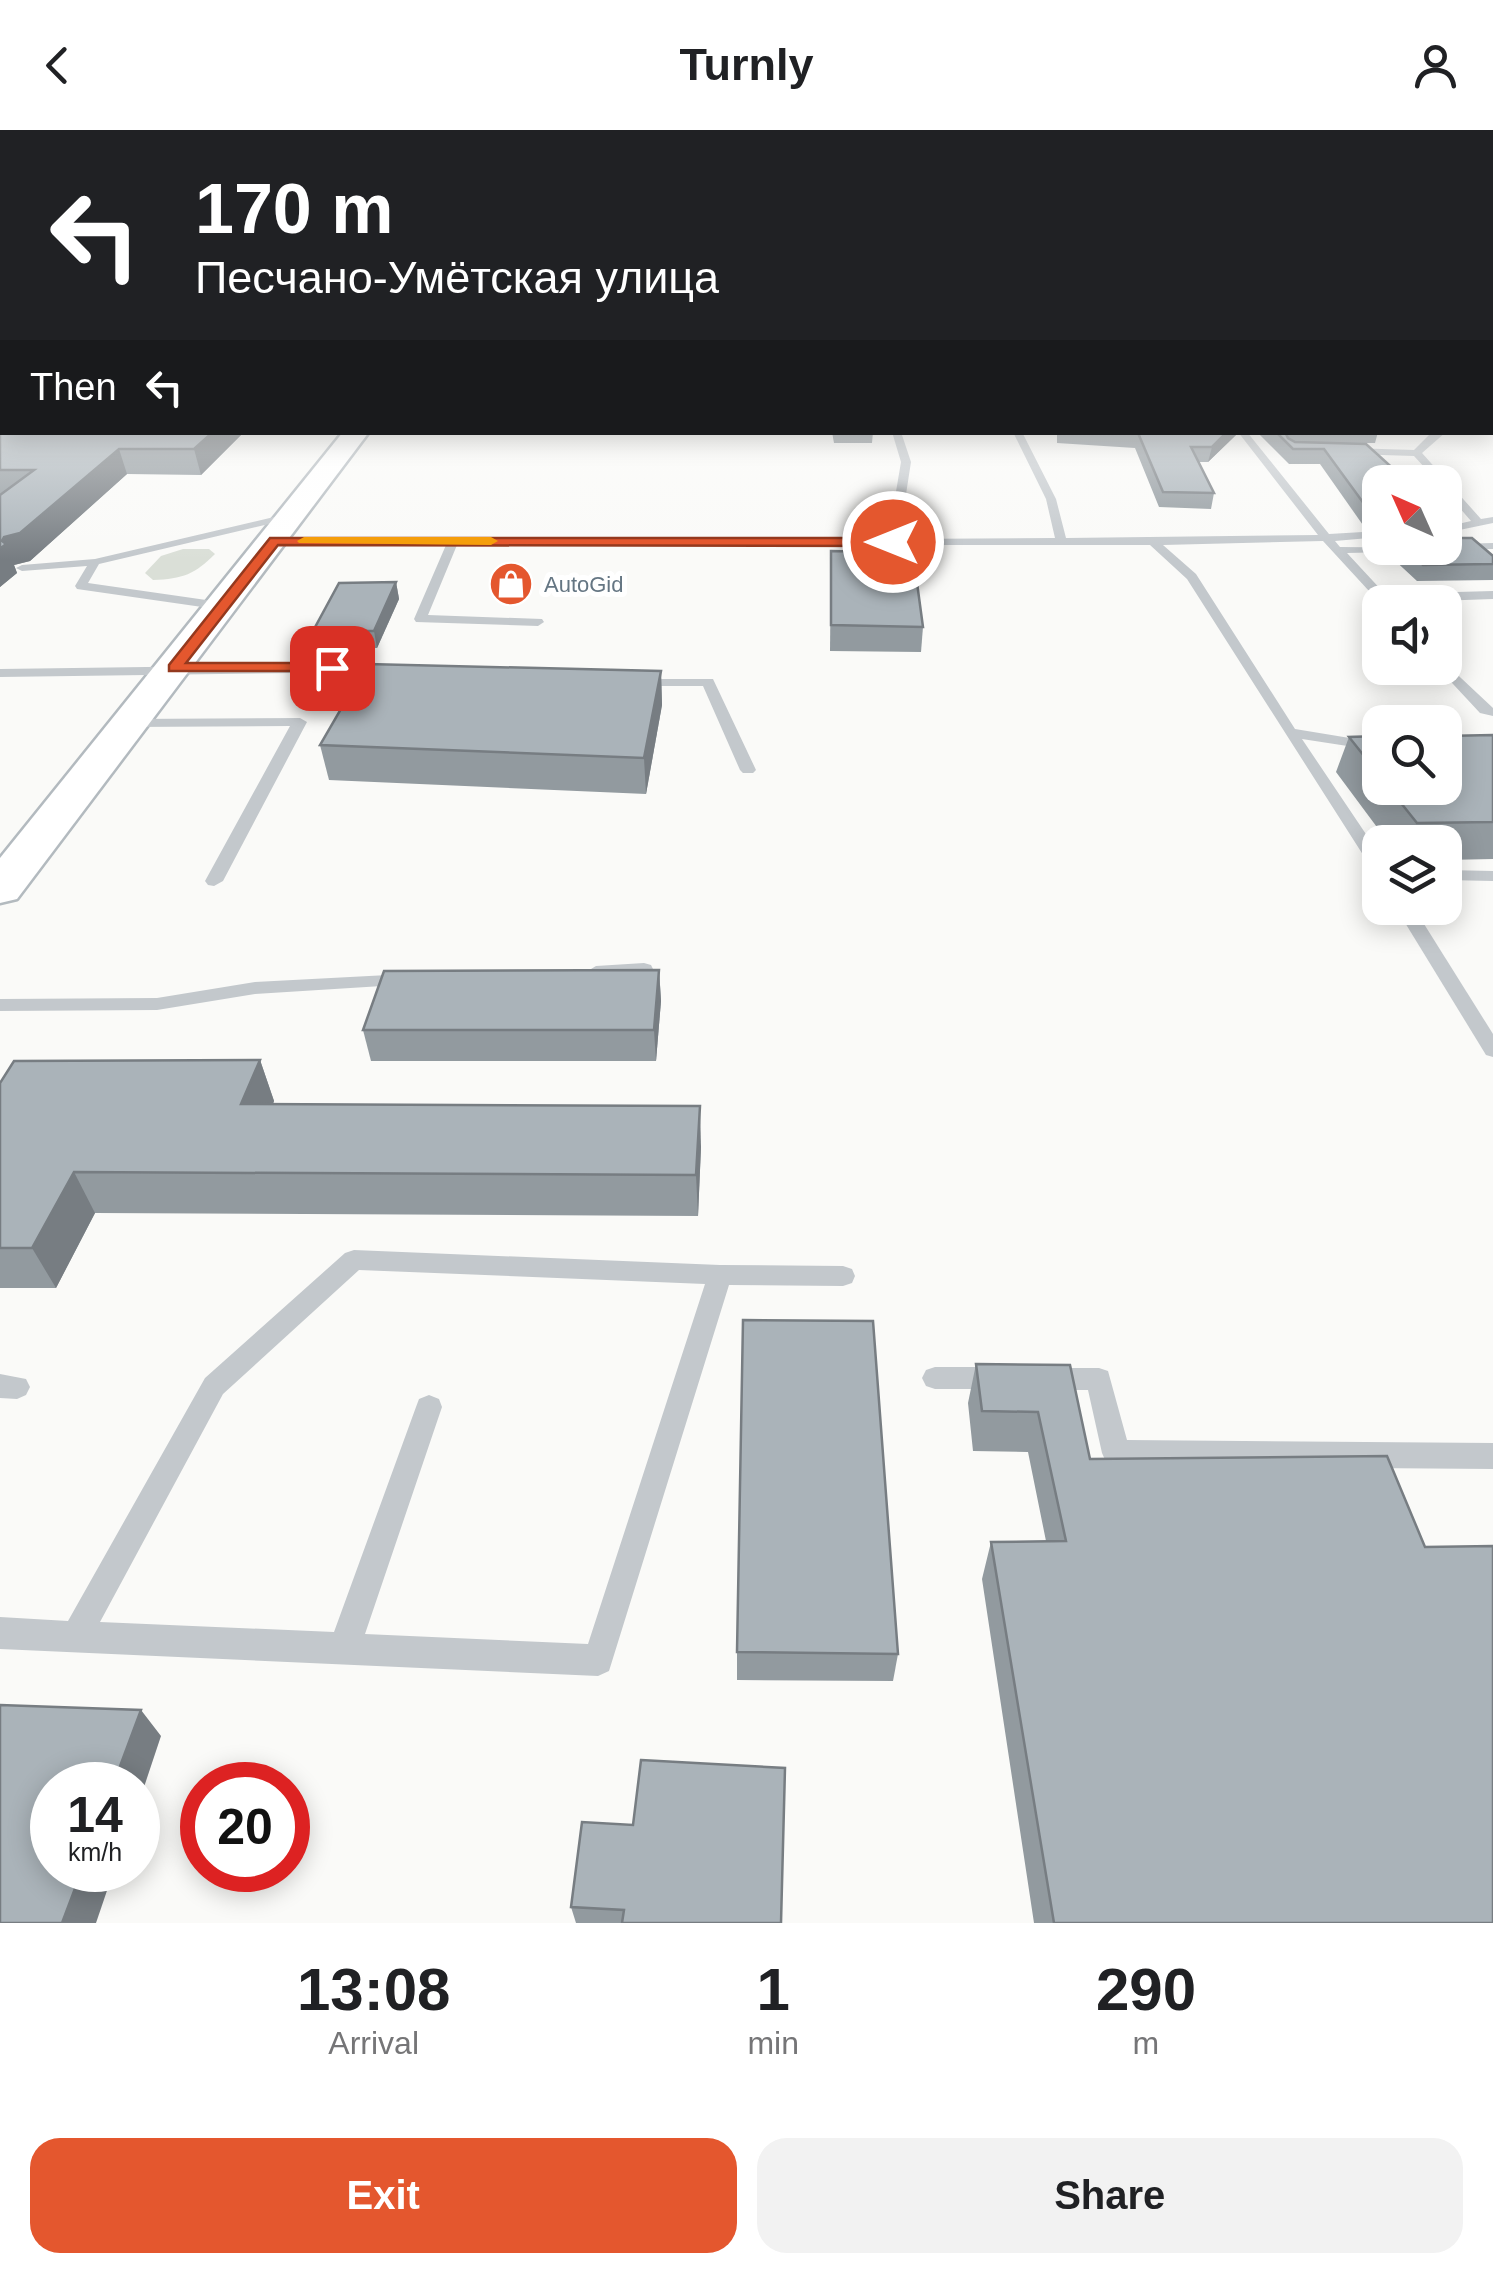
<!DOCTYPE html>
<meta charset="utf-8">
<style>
:root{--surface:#fff;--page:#f2f2f2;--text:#202124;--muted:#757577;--accent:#e4572e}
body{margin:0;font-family:Helvetica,sans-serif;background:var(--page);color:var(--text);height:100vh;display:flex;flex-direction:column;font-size:38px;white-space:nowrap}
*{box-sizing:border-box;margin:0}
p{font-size:32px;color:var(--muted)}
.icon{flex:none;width:55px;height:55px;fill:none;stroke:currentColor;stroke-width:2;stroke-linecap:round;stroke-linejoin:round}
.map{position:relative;height:1793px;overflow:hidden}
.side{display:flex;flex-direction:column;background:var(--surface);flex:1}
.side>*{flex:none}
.banner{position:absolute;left:0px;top:0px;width:1495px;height:305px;box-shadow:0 5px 25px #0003;background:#202124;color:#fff;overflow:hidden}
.needle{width:65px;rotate:315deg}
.tools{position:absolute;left:1362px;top:335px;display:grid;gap:20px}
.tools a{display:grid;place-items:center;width:100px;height:100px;border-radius:20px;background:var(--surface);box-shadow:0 5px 25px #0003;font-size:50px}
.speed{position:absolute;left:30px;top:1632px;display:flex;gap:20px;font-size:50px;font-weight:700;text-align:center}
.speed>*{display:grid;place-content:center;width:130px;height:130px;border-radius:50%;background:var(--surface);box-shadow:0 5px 25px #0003;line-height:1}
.speed small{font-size:25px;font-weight:400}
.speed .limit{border:15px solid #d22;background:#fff;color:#111}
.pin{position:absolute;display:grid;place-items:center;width:85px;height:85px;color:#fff;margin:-42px;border-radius:20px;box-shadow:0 5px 15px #0006}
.me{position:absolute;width:110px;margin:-55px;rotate:270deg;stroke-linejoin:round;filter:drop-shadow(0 0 8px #0008)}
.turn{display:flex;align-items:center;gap:35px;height:210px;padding:0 30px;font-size:45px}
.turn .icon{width:130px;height:130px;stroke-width:2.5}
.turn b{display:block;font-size:70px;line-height:85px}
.then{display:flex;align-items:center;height:95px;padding:0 30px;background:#0003;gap:20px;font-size:38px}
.eta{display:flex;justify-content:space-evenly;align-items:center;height:170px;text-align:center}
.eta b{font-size:60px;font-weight:600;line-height:70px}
.action{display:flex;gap:20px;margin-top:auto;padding:20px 30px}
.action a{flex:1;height:115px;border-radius:30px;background:var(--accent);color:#fff;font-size:40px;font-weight:600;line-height:115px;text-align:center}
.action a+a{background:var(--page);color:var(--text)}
header{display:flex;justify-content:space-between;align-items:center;height:130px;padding:0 30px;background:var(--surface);font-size:45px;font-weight:600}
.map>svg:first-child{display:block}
.green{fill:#dadfd7}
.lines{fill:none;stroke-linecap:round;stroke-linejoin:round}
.secondary-casing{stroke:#b3babf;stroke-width:5}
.service{fill:#c3c8cc;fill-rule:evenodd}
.secondary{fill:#fff;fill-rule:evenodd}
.wall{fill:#929a9f}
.shaded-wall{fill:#777d82}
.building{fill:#aab3b9;stroke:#777d82;stroke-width:2.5}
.route{fill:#e4572e;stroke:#94391e;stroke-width:2.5}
.slow{fill:#f59e0b}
.labels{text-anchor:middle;stroke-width:10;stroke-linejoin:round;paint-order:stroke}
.far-poi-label{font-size:22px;fill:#657683;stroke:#fff;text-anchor:start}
</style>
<header><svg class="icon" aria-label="back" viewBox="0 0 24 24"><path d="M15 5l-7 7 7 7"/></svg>Turnly<svg class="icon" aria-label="person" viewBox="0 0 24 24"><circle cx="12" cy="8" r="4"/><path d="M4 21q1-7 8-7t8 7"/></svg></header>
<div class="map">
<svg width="1493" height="1793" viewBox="0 0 1493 1793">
<rect width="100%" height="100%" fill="#fafaf8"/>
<!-- green -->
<path class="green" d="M 183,419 L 209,419 L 215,424 C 195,444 183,449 153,450 L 145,443 L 161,426 Z"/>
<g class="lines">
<!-- secondary casing -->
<g class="secondary-casing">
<path id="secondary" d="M 343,302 L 369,302 L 17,769 L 0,773 L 0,728 Z"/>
</g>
<!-- service -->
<g class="service">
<rect x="1492" y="228" width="1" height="4"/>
<rect x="1492" y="254" width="1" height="6"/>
<rect x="1492" y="294" width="1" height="6"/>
<path d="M 892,302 L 901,302 L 911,332 L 899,409 L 1055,408 L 1046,369 L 1013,302 L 1022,302 L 1056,369 L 1066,408 L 1318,405 L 1238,302 L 1247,302 L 1329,404 L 1380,401 L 1380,407 L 1335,411 L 1340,417 L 1440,418 L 1435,421 L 1347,423 L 1385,464 L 1493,461 L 1493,469 L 1380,473 L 1323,411 L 1163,415 L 1196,444 L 1295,599 L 1380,613 L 1380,621 L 1302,609 L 1380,725 L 1380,743 L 1374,742 L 1187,449 L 1150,415 L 457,415 L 428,485 L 542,489 L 544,492 L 538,496 L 416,492 L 414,489 L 446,415 L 275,414 L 269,411 L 275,408 L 888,409 L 901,332 Z"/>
<path d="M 1446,302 L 1422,323 L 1481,389 L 1493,387 L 1493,393 L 1445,403 L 1445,397 L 1471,391 L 1445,361 L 1445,352 L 1438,352 L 1414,326 L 1349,324 L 1344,321 L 1349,318 L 1414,320 L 1431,303 Z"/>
<path d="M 295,382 L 300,385 L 299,387 L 99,434 L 88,453 L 227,473 L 227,479 L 223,480 L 77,459 L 75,456 L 87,436 L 22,441 L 16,438 L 22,435 L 95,429 Z"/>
<path d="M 1493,413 L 1493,419 L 1455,420 L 1449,417 L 1455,414 Z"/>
<path d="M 1445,533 L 1493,578 L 1493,586 L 1480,583 L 1440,540 L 1439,538 L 1445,538 Z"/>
<path d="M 371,534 L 400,541 L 393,545 L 371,542 L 0,547 L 0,539 Z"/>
<path d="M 631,549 L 713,549 L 756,640 L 753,643 L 743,643 L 740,640 L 703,556 L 636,556 L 629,552 Z"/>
<path d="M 300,588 L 307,592 L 223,751 L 214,756 L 208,755 L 205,751 L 290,596 L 130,597 L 123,593 L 130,589 Z"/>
<path d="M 1445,740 L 1493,741 L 1493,751 L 1445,750 Z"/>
<path d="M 1396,778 L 1414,778 L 1493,904 L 1493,927 L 1486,925 Z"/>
<path d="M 644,833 L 651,835 L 653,839 L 651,843 L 596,848 L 586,842 L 596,836 Z"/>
<path d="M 407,844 L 414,846 L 417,850 L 414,854 L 255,864 L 157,880 L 0,881 L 0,869 L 157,868 L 255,852 Z"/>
<path d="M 354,1120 L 720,1135 L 843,1136 L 852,1139 L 855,1146 L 852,1153 L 843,1156 L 729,1155 L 609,1541 L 598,1546 L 0,1519 L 0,1487 L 68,1491 L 205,1248 L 345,1123 ZM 359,1140 L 705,1154 L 588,1514 L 365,1504 L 442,1277 L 439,1269 L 429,1265 L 419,1269 L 416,1277 L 334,1502 L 100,1492 L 223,1264 Z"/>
<path d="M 935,1237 L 1000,1237 L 1009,1240 L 1013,1248 L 1009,1256 L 1000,1259 L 935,1259 L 926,1256 L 922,1248 L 926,1240 Z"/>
<path d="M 1049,1238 L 1099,1238 L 1108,1241 L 1127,1310 L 1493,1313 L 1493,1339 L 1116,1336 L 1106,1332 L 1102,1323 L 1088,1260 L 1049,1260 L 1040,1257 L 1036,1249 L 1040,1241 Z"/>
<path d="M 0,1244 L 26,1249 L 30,1257 L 26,1265 L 17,1269 L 0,1268 Z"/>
</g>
<!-- secondary -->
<use href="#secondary" class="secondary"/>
</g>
<!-- wall -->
<g class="wall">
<path d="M 0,179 L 244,302 L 201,345 L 127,344 L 30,431 L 14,435 L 17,443 L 0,457 Z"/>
<path d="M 832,302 L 873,302 L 872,313 L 834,313 Z"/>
<path d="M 1057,302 L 1237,302 L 1236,305 L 1208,332 L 1198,332 L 1214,363 L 1211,379 L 1159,377 L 1135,318 L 1057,313 Z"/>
<path d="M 1257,302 L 1378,302 L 1375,313 L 1343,313 L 1380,352 L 1380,414 L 1376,414 L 1374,411 L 1378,398 L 1365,398 L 1320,334 L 1289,334 Z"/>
<path d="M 1445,386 L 1458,394 L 1452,408 L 1493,426 L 1493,450 L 1417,451 L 1390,426 L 1392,418 L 1445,418 Z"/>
<path d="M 831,421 L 923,497 L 921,522 L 830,521 Z"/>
<path d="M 396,452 L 399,469 L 377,518 L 317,519 L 313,501 Z"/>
<path d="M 661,541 L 662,575 L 646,664 L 329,650 L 320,615 Z"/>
<path d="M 1493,605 L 1493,729 L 1445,730 L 1445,712 L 1388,712 L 1336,642 L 1349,607 L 1380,606 L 1380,658 L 1445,658 Z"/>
<path d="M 659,840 L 661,871 L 656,931 L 371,931 L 363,900 Z"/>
<path d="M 260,930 L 274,971 L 273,974 L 701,1017 L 698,1086 L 95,1083 L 56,1158 L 0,1158 L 0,953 Z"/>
<path d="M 976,1234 L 1070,1235 L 1090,1329 L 1493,1793 L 1034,1793 L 982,1449 L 991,1412 L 1046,1411 L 1028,1322 L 973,1321 L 968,1273 Z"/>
<path d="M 737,1522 L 898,1524 L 893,1551 L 737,1550 Z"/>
<path d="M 582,1692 L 781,1793 L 576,1793 L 571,1777 Z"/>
</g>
<!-- shaded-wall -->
<g class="shaded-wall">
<path d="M 213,302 L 244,302 L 201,345 L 194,319 Z"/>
<path d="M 1227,302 L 1237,302 L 1236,305 L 1208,332 L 1212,317 Z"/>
<path d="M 119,319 L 127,344 L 30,431 L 14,435 L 17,443 L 0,457 L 0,419 L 4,407 Z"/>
<path d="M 1458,394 L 1452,410 L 1445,413 L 1445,404 L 1447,398 Z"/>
<path d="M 396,452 L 399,469 L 377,518 L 374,501 Z"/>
<path d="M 661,541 L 662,575 L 646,664 L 644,628 Z"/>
<path d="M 659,840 L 661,871 L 656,931 L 654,900 Z"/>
<path d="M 260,930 L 274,971 L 256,1014 L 241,974 Z"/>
<path d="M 700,976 L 701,1017 L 698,1086 L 696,1045 Z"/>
<path d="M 74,1042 L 95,1083 L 56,1158 L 32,1118 Z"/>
<path d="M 141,1580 L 161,1606 L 138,1675 L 138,1655 L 113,1655 Z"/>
<path d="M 82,1740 L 114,1740 L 96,1793 L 62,1793 Z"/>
</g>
<!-- building -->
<g class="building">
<path d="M 0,179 L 2,179 L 2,302 L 213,302 L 194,319 L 119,319 L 20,403 L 4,407 L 2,411 L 6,414 L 0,419 L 0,365 L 34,340 L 0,340 Z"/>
<path d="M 1130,302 L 1227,302 L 1212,317 L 1191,317 L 1214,363 L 1163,362 L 1138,303 Z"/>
<path d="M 1276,302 L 1289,302 L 1286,304 L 1288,308 L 1295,312 L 1366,314 L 1408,352 L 1380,352 L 1380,382 L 1370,382 L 1324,319 L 1293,319 Z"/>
<path d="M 1445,386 L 1448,390 L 1458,394 L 1445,398 Z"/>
<path d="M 1445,408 L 1472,408 L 1493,426 L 1493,434 L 1423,435 L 1404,418 L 1445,418 Z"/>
<path d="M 831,421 L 913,423 L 923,497 L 831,495 Z"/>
<path d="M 396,452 L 374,501 L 313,501 L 339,453 Z"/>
<path d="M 367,534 L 661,541 L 644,628 L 320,615 Z"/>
<path d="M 1493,605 L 1493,692 L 1417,693 L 1389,658 L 1445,658 L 1445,606 Z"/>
<path d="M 1380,606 L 1380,646 L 1349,607 Z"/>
<path d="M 659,840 L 654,900 L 363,900 L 384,841 Z"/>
<path d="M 260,930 L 241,974 L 700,976 L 696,1045 L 74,1042 L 32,1118 L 0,1118 L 0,953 L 14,931 Z"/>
<path d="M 743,1190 L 873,1191 L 898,1524 L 737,1522 Z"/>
<path d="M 976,1234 L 1070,1235 L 1090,1329 L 1387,1326 L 1425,1417 L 1493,1416 L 1493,1793 L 1054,1793 L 991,1412 L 1066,1411 L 1038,1282 L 982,1281 Z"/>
<path d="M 0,1575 L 141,1580 L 113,1655 L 52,1655 L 52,1740 L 82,1740 L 62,1793 L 0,1793 Z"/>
<path d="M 641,1630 L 785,1638 L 781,1793 L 622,1793 L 624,1780 L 571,1777 L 582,1692 L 633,1695 Z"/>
</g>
<!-- sky -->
<linearGradient id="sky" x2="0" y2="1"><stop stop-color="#96bcdc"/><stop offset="0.42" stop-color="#fdfdfc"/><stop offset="1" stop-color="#fdfdfc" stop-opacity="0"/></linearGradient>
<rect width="1493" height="430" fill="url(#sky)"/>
<!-- route -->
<path class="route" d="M 270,408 L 893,408 L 900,412 L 893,416 L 278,415 L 186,533 L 332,533 L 337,534 L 337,541 L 169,541 L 169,535 Z"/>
<!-- slow -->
<path class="slow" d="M 304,407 L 491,407 L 498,411 L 491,415 L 299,413 L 297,411 Z"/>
<!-- icons -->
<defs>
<g id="shop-disc" transform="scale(2.25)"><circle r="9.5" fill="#e4572e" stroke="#fff"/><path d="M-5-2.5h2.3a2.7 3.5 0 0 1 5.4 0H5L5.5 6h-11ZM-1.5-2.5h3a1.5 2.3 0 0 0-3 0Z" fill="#fff"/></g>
</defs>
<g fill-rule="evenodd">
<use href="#shop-disc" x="511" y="454"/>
</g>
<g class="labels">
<!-- far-poi labels -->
<g class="far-poi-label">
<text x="544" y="462">AutoGid</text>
</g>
</g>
</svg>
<div class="tools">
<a><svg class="needle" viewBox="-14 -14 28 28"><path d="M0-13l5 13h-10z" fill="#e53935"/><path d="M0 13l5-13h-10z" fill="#757577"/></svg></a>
<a><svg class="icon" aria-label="sound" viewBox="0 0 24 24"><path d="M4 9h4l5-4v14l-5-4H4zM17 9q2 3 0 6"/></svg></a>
<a><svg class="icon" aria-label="search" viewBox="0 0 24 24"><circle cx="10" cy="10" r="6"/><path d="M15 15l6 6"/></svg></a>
<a><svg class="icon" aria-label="layers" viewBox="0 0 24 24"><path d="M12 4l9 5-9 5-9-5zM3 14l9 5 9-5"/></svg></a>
</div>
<div class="speed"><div>14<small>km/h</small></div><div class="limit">20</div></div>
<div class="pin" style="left:332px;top:538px;background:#d93025"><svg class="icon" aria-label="arrive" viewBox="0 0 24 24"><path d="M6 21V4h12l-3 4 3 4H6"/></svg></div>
<svg class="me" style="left:893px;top:412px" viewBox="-20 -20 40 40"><circle r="17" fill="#e4572e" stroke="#fff" stroke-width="3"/><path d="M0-11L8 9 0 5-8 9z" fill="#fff"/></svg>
<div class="banner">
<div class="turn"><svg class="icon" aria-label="left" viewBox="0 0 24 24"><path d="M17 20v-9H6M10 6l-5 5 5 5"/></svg><div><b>170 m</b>Песчано-Умётская улица</div></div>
<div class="then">Then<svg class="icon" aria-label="left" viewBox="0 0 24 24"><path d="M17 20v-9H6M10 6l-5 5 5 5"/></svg></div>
</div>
</div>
<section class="side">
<div class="eta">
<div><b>13:08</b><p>Arrival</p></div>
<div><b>1</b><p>min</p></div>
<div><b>290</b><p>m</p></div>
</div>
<div class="action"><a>Exit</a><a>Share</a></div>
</section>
